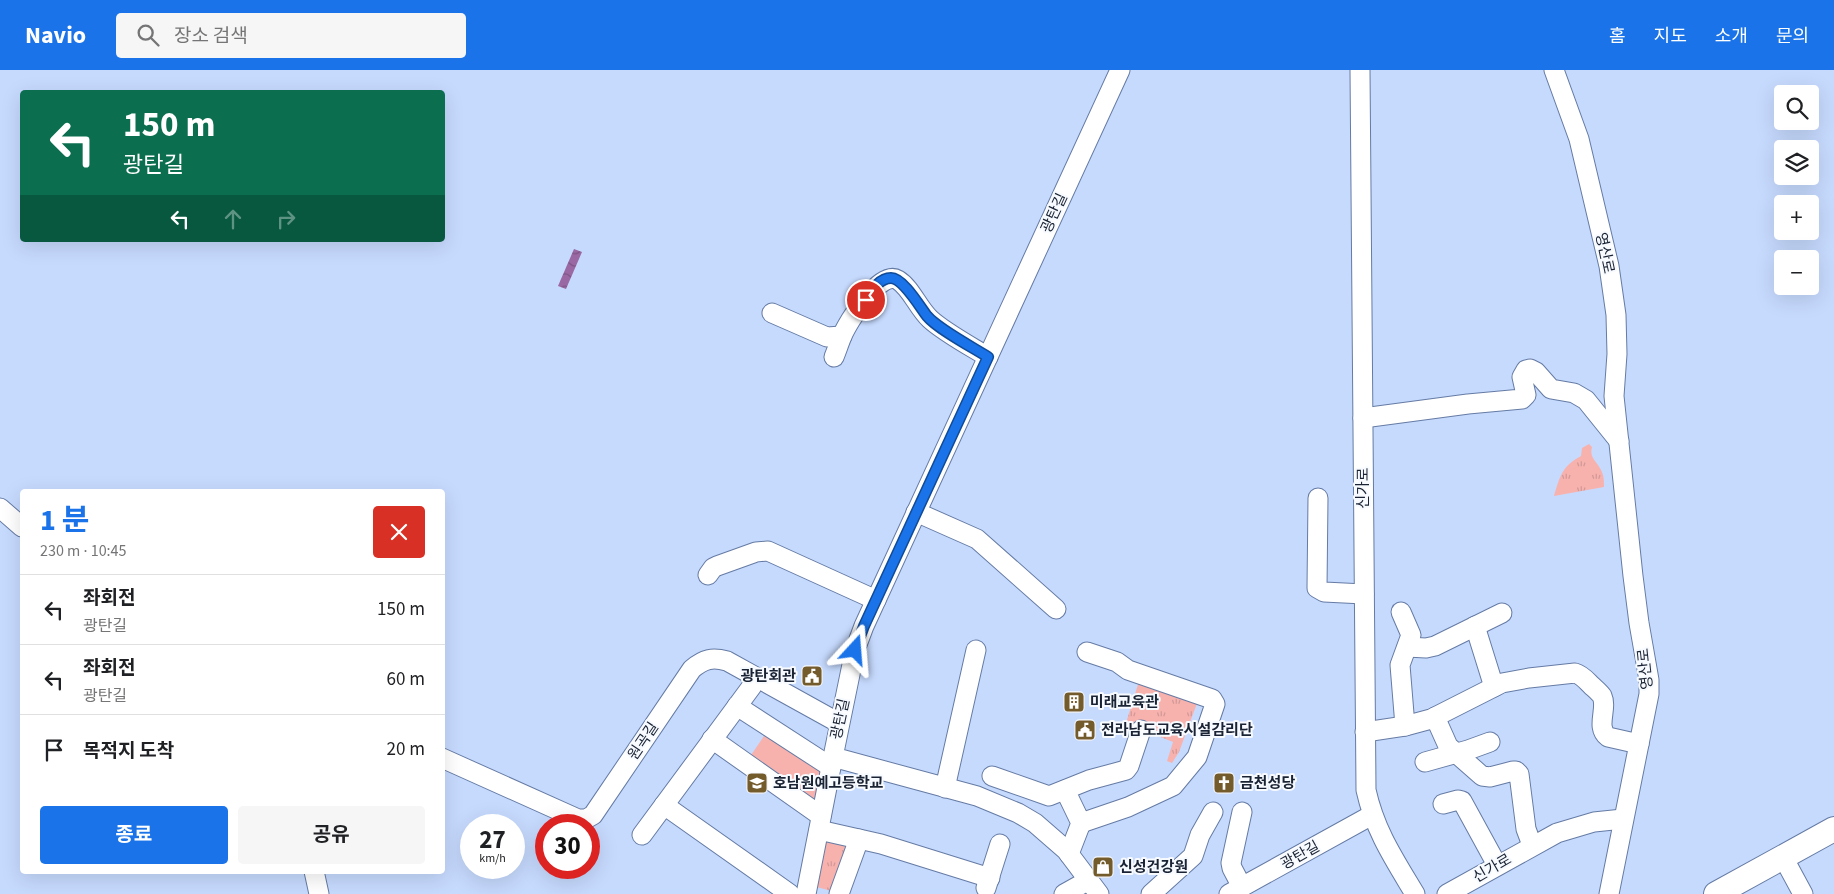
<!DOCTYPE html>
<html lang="ko">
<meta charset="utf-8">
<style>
:root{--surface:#fff;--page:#f6f6f6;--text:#202124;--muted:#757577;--line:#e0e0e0;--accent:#1a73e8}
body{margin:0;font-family:"Source Sans 3","Noto Sans KR",sans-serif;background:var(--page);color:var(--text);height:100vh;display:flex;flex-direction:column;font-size:19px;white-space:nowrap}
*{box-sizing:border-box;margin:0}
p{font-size:16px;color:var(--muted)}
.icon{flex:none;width:28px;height:28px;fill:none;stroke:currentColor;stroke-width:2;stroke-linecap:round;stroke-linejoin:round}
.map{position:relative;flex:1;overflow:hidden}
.sheet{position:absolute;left:20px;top:419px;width:425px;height:385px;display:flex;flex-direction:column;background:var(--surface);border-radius:5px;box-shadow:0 5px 20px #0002}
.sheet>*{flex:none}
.banner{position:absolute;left:20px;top:20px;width:425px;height:152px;border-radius:5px;box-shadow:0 5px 20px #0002;background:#0b6e4f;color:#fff;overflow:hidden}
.tools{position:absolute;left:1774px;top:15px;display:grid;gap:10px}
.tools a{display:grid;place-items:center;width:45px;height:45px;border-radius:5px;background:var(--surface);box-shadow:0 5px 20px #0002;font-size:25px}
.speed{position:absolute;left:460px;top:744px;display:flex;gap:10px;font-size:25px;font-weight:700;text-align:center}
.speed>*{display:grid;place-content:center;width:65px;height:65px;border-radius:50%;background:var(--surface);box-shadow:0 5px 20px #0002;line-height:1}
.speed small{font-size:12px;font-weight:400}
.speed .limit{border:8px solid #d22;background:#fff;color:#111}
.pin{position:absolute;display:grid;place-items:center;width:42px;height:42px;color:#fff;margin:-21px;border:2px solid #fff;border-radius:50%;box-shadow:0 1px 5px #0007}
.me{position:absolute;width:55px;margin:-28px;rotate:19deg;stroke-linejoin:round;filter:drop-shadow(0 0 4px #0008)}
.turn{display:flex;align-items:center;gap:18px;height:105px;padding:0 20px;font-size:22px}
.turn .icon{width:65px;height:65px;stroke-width:2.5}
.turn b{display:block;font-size:35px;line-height:42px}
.lanes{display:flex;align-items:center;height:48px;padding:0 20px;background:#0003;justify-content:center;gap:25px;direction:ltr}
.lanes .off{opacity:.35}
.round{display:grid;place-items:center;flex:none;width:52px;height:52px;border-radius:5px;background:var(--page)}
.overview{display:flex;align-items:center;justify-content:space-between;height:85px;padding:0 20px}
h1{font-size:30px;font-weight:700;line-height:38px;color:var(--accent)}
.cta{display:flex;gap:10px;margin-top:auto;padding:10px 20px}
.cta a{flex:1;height:58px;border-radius:5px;background:var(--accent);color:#fff;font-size:20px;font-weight:700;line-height:58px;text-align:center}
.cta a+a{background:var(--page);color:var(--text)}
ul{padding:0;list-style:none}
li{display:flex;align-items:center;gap:15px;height:70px;padding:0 20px;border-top:1px solid var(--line)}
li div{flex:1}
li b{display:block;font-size:19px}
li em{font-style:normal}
header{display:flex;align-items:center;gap:30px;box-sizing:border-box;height:70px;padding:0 25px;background:var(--accent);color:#fff}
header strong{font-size:24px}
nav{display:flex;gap:28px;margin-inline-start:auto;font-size:18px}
.search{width:350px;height:45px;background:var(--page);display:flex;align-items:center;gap:12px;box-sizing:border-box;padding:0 18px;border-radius:5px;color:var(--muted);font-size:19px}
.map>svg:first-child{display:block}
.grass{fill:url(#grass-tufts)}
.garden{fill:#f7b2ae}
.water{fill:url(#water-waves)}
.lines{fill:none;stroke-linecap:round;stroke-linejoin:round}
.minor-casing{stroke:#657ba4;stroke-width:21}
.major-casing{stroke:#657ba4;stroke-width:26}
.minor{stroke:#fff;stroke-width:19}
.major{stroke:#fff;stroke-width:24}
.route-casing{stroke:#114b97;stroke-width:12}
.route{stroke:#1a73e8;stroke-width:9}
.labels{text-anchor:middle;stroke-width:4;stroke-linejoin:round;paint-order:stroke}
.street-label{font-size:15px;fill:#1a2333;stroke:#f7faff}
.poi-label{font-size:15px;font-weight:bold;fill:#1a2333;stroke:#f7faff;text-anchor:start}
</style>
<header>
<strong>Navio</strong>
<div class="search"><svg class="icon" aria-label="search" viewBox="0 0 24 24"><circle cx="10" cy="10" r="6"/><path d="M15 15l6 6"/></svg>장소 검색</div>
<nav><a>홈</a><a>지도</a><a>소개</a><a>문의</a></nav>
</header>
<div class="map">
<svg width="1834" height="824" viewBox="0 0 1834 824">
<defs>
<pattern id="grass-tufts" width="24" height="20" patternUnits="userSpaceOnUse" patternTransform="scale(1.25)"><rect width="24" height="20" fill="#f7b2ae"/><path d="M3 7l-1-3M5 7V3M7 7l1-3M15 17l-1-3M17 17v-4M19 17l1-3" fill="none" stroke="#d39996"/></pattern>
<pattern id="water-waves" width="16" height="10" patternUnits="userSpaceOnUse" patternTransform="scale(1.25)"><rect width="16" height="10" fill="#9a68a2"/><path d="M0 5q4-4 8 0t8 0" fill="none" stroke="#7d5585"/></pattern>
</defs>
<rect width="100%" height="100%" fill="#c6dafe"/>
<!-- grass -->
<g class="grass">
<path d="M 1589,374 L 1592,377 C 1589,388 1597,391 1601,400 C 1604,406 1604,410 1604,417 L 1554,426 C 1560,406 1562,396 1581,386 L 1582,378 Z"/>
<path d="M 1140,608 L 1199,628 L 1179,682 L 1172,693 L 1167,691 L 1173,672 L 1126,653 Z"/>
<path d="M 821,765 L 852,772 L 835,822 L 813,816 Z"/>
</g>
<!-- garden -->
<path class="garden" d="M 768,660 L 824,697 L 817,737 L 747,691 Z"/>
<!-- water -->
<path class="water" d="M 574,179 L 582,182 L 566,219 L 558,216 Z"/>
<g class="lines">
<!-- minor casing -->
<g class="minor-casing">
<g id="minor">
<path d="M 1360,0 L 1366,720 C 1375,761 1394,789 1415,824"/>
<path d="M 1554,0 L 1579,69 L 1609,196 L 1616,245 L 1617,284 L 1614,326 L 1633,506 L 1639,553 L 1649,610 L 1649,624 L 1609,824"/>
<path d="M 772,243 L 827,267 L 842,266"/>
<path d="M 834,287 C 837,280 839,273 842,266 C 848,252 880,199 898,210 C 911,218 918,238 930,249 C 944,262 970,276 988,287"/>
<path d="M 1363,348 L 1468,334 L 1522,329 L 1526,325 L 1522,307 L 1526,300 L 1530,299 L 1536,302 L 1551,319 L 1574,323 L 1586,330 L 1619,371"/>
<path d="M 1318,428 L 1317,518 L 1324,522 L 1364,524"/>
<path d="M 0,438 L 22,457"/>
<path d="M 916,442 L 977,469 L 1056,539"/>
<path d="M 708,505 L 713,498 L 717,496 L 756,482 L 768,481 L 876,530"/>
<path d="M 1401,542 L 1411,565 L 1400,595 L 1405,656"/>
<path d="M 1475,556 L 1494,617"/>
<path d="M 1407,577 L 1426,578 L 1435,576 L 1502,543"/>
<path d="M 737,636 L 831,697"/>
<path d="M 1435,647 L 1448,676 L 1482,706 L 1490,707 L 1513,701 L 1516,701 L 1519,704 L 1526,759 L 1532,775"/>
<path d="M 1365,662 L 1405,656 L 1431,649 L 1502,613 L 1529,608 L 1575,603 C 1582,605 1586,610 1591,615 C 1594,618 1599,622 1602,626 C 1608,639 1595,657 1608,667 L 1639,674"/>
<path d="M 712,669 L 821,746"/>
<path d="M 442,688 L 578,749 L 586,749 L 593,745 L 692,599 C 704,589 712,587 727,591 L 839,653"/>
<path d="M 1425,692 L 1468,680 L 1490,672"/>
<path d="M 992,706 L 1049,726 L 1089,710 L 1126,700 L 1129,696 L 1141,660"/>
<path d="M 945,718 L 976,580"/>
<path d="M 1065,720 L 1081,753 L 1069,784"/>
<path d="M 1443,734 L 1458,730 L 1462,731 L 1497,795"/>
<path d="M 664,735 L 790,824"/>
<path d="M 1242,742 L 1231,793 L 1232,798 L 1242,817"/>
<path d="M 1081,753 L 1128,737 L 1173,716 L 1197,687 L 1215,634 L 1212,629 L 1128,600 L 1117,592 L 1087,582"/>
<path d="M 819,760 L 881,774 L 990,808"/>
<path d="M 642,765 L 752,616"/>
<path d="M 1783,787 L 1803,824"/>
<path d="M 314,801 L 319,824"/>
<path d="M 986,818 L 1000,774"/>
<path d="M 806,824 L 833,687"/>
<path d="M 839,824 L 859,769"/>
<path d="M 1064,824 L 1089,810"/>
<path d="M 1099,824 L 1066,780 L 1035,753 L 1018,743 L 977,726 L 833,687 L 855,580 L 864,556 L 1120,0"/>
<path d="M 1151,824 L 1193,786 L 1200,765 L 1213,742"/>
<path d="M 1229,824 L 1372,745"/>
<path d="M 1447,824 L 1557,763 L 1594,752 L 1623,749"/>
</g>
</g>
<!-- major casing -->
<g class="major-casing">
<path id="major" d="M 1716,824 L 1834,759"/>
</g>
<!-- minor -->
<use href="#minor" class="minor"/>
<!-- major -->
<use href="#major" class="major"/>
</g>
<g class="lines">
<!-- route casing -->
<g class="route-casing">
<path id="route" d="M 855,580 L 864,556 L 988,287 C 972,277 938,259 927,246 C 920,237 903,208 891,208 C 879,208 872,221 866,230"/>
</g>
<!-- route -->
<use href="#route" class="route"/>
</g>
<!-- icons -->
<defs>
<g id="civic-square" transform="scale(1.125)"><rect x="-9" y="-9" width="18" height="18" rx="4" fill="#745b2c" stroke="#f7faff"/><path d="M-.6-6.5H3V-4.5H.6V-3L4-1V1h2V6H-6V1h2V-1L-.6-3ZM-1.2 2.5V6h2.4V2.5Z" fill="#fff"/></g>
<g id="building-square" transform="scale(1.125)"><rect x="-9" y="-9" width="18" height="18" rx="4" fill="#745b2c" stroke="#f7faff"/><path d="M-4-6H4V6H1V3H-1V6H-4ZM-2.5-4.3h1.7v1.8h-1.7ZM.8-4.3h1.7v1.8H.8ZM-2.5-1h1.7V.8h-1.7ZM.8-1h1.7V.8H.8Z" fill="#fff"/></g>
<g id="school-square" transform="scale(1.125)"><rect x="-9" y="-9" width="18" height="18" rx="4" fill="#745b2c" stroke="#f7faff"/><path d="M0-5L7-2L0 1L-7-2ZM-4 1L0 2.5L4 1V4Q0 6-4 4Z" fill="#fff"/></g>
<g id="church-square" transform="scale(1.125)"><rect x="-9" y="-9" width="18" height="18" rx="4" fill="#745b2c" stroke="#f7faff"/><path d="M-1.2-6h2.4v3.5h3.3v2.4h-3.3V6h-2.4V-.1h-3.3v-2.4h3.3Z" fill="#fff"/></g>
<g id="shop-square" transform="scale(1.125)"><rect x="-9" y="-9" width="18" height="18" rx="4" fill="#745b2c" stroke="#f7faff"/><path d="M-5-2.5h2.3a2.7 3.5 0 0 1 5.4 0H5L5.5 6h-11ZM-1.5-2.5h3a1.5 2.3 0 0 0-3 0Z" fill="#fff"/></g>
</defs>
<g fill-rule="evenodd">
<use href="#civic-square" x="812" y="606"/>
<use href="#building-square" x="1074" y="632"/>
<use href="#civic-square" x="1085" y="660"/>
<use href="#school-square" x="757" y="713"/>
<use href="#church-square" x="1224" y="713"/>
<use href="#shop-square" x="1103" y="797"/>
</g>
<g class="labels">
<!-- street labels -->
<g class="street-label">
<text transform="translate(1054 143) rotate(-65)" y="5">광탄길</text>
<text transform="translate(1605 183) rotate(78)" y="5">영산로</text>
<text transform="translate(1363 418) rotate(-90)" y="5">신가로</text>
<text transform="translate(1645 599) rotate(-96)" y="5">영산로</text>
<text transform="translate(840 649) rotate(-78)" y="5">광탄길</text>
<text transform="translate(643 671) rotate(-56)" y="5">원곡길</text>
<text transform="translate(1300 785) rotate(-29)" y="5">광탄길</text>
<text transform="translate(1492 798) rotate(-30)" y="5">신가로</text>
</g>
<!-- poi labels -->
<g class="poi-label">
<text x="796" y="611" text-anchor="end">광탄회관</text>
<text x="1090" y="637">미래교육관</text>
<text x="1101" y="665">전라남도교육시설감리단</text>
<text x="773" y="718">호남원예고등학교</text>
<text x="1240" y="718">금천성당</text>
<text x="1119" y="802">신성건강원</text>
</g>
</g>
</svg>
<div class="tools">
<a><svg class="icon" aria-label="search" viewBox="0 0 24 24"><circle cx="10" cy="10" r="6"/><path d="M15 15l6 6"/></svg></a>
<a><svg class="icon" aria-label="layers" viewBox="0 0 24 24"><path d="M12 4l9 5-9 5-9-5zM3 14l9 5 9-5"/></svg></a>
<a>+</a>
<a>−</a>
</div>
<div class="speed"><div>27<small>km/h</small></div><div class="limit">30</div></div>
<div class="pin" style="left:866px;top:230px;background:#d93025"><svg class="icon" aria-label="arrive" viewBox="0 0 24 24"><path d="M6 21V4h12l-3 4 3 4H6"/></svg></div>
<svg class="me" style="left:855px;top:580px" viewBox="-20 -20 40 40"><path d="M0-17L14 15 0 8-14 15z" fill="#1a73e8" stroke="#fff" stroke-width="4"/></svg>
<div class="banner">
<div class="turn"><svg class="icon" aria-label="left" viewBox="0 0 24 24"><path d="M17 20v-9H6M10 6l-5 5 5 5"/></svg><div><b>150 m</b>광탄길</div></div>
<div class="lanes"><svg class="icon" aria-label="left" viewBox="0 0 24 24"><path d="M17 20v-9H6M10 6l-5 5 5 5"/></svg><svg class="icon off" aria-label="ahead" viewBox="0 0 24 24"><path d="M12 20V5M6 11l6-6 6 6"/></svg><svg class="icon off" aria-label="right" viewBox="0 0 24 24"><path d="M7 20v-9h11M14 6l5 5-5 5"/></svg></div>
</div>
<section class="sheet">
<div class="overview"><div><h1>1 분</h1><p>230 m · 10:45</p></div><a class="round" style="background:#d93025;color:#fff"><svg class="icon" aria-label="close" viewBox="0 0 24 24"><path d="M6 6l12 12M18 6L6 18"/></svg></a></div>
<ul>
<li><svg class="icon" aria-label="left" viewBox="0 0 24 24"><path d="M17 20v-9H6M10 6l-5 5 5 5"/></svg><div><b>좌회전</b><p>광탄길</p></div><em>150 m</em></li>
<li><svg class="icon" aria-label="left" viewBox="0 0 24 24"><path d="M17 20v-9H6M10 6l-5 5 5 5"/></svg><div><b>좌회전</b><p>광탄길</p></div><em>60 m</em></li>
<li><svg class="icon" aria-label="arrive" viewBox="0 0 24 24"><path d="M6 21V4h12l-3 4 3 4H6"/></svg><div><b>목적지 도착</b></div><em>20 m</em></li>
</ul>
<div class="cta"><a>종료</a><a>공유</a></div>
</section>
</div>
